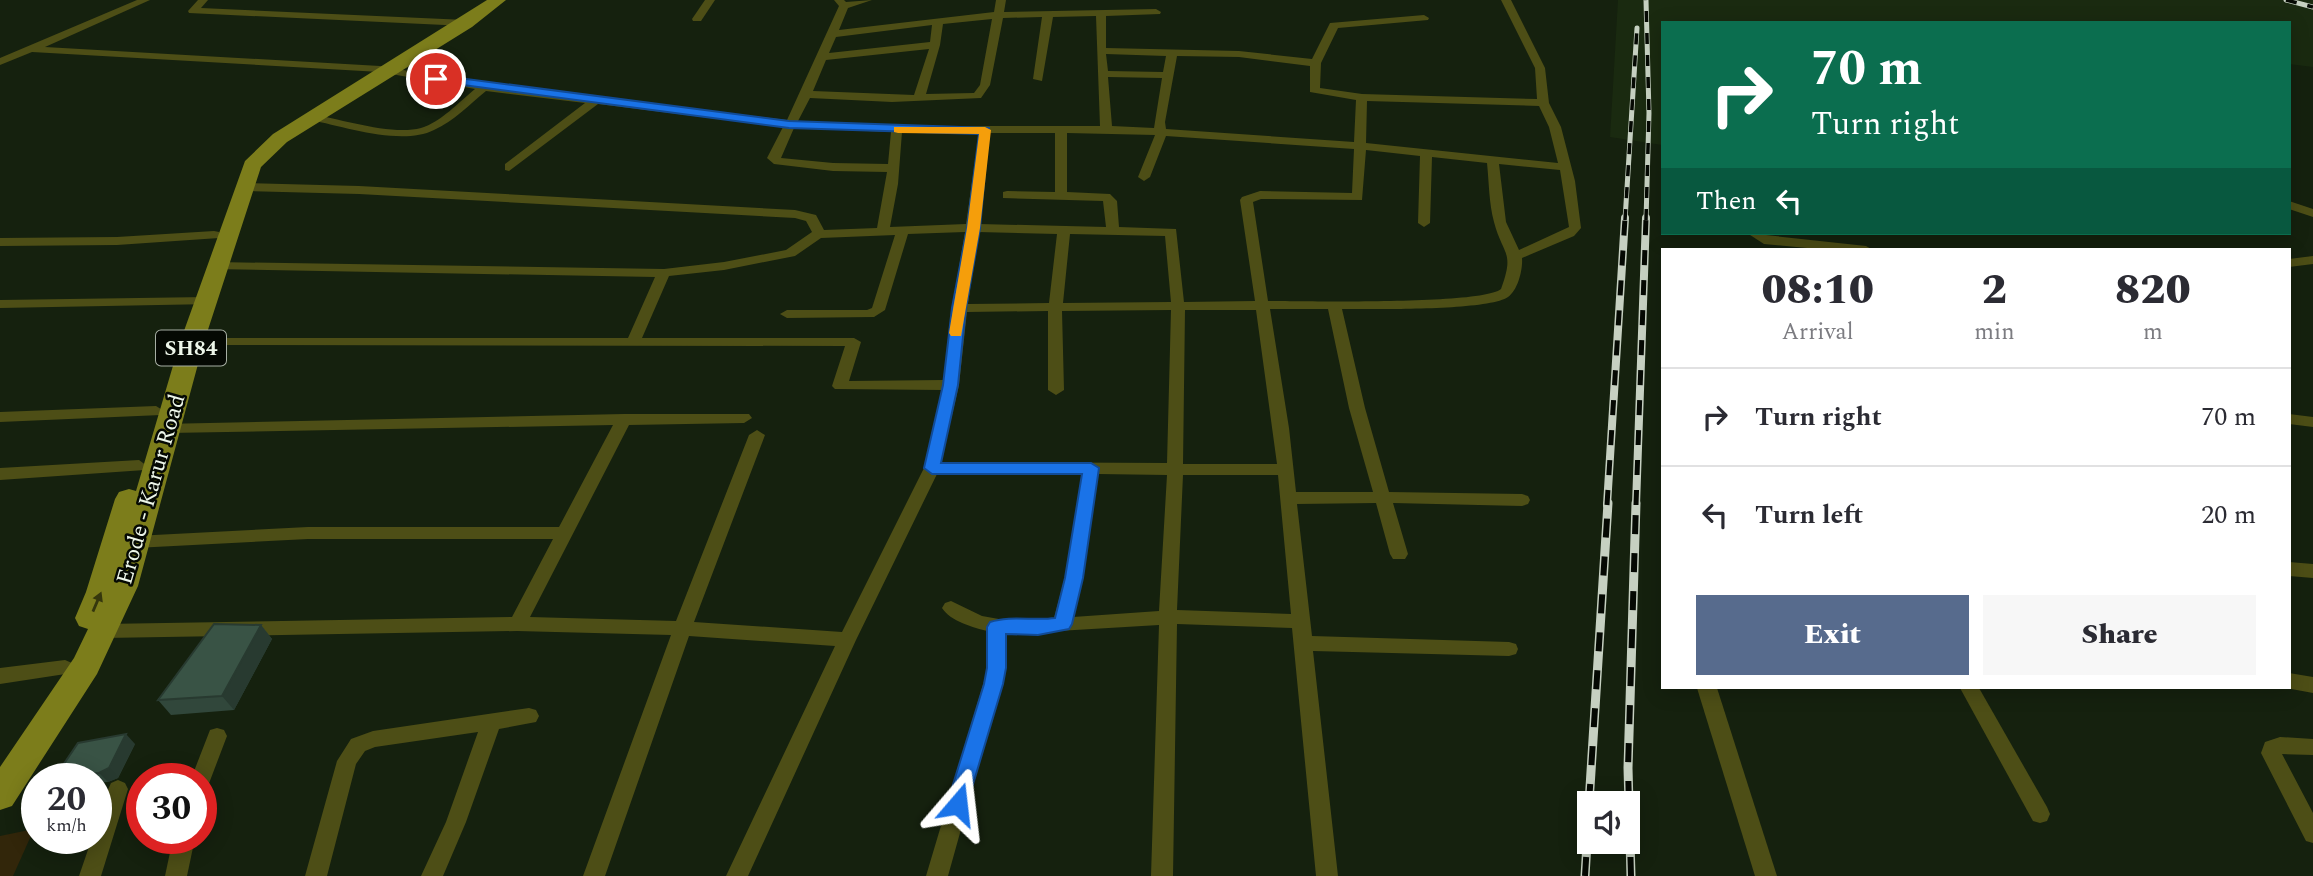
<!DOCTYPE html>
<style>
:root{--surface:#fff;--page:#f7f7f7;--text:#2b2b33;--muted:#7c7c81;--line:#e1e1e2;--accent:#576b8d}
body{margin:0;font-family:Spectral,serif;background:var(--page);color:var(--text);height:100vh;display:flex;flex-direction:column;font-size:26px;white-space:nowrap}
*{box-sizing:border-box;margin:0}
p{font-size:23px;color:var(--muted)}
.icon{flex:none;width:38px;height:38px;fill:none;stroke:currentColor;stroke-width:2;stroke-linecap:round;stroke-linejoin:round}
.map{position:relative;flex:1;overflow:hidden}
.panel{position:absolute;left:1661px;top:248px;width:630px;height:441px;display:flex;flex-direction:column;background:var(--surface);border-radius:0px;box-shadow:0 4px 18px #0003}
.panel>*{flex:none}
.top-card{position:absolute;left:1661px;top:21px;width:630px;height:214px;border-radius:0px;box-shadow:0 4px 18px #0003;background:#0b6e4f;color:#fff;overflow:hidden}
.buttons{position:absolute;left:1577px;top:791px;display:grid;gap:14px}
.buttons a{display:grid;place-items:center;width:63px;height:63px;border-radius:0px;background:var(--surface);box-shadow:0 4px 18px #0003;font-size:35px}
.speed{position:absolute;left:21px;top:763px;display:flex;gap:14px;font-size:35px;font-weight:700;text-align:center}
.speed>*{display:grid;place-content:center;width:91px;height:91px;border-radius:50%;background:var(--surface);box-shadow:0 4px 18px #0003;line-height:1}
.speed small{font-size:18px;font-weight:400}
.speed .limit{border:10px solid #d22;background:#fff;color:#111}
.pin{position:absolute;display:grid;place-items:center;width:60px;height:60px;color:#fff;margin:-30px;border:4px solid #fff;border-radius:50%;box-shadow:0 2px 7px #0007}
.me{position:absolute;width:77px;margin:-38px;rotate:17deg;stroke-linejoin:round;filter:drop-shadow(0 0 5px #0008)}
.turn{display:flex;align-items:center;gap:24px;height:147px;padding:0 35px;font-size:32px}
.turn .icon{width:91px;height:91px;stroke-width:2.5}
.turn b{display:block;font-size:49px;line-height:60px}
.then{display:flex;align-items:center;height:66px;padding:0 35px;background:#0003;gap:14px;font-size:26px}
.eta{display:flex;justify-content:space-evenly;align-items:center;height:119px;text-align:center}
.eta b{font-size:42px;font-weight:800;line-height:49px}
.cta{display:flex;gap:14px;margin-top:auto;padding:14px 35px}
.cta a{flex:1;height:80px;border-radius:0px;background:var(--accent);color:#fff;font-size:28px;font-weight:800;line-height:80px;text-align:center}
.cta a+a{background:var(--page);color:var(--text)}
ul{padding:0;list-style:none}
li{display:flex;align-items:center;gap:21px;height:98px;padding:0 35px;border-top:2px solid var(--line)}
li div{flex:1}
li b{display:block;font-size:26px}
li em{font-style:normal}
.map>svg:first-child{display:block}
.built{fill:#1a2a10}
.green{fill:#32260a}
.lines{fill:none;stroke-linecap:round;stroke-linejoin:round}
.street{fill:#4d4e16;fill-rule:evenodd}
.primary{fill:#7c7d1b;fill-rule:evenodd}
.rail-far2-casing{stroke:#c6d0c1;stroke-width:5}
.rail-far1-casing{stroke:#c6d0c1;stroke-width:8}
.rail-casing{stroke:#c6d0c1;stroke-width:9}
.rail-far2{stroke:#050903;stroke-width:3.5;stroke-dasharray:11;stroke-linecap:butt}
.rail-far1{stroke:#050903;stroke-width:5;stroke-dasharray:15;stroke-linecap:butt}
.rail{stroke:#050903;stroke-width:6;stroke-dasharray:19;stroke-linecap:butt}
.wall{fill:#31473b}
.shaded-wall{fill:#283a30}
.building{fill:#395345;stroke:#283a30;stroke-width:2}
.oneway{fill:#35370d}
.route{fill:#1a73e8;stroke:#114b97;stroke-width:2}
.slow{fill:#f59e0b}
.labels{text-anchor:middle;stroke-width:5;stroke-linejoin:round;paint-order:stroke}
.shield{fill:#050903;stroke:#a7afa4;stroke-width:2}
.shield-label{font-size:21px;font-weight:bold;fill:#edf6e9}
.street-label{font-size:23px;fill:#edf6e9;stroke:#050903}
</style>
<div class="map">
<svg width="2313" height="876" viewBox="0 0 2313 876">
<rect width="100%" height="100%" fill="#15210e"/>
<!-- built -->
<path class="built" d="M 1618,0 L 2313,0 L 2313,67 L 2289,64 L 2289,23 L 1662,23 L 1662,145 L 1610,137 Z"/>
<!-- green -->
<path class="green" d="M 34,829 L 13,876 L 0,876 L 0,836 Z"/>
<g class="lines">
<!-- street -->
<g class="street">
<path d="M 137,0 L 150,0 L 45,47 L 380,66 L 484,84 L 787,120 L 839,6 L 834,0 L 844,0 L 846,2 L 872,0 L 848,8 L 839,30 L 994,12 L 996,0 L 1006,0 L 1004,12 L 1156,9 L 1161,12 L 1160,14 L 1106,16 L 1106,48 L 1239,51 L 1312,59 L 1330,23 L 1424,15 L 1429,18 L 1428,20 L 1338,28 L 1321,63 L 1320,88 L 1362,94 L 1537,99 L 1535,68 L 1501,0 L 1511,0 L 1545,68 L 1549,103 L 1561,127 L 1575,181 L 1581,228 L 1574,236 L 1522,258 C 1523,269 1518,290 1508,297 C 1488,311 1372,309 1342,309 L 1365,408 L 1389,492 L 1522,494 L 1528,496 L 1530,500 L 1528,504 L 1522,506 L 1393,503 L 1408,554 L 1405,559 L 1393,559 L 1390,554 L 1376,503 L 1297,504 L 1312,636 L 1509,642 L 1516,644 L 1518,649 L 1516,654 L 1509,656 L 1313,651 L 1338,876 L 1316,876 L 1292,628 L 1177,624 L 1173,876 L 1151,876 L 1159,625 L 1006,634 L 1006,668 L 948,876 L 926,876 L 988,668 L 988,631 C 974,628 950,621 942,608 L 945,603 L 951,601 L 982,616 L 1010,621 L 1054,618 L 1065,577 L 1082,474 L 937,474 L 856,640 L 748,876 L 726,876 L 835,646 L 689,636 L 605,876 L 583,876 L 671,635 L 517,631 L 104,638 L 98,636 L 95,631 L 98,626 L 104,624 L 512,617 L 553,539 L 308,539 L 135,548 L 129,546 L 126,542 L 129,538 L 135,536 L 308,527 L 559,527 L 613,425 L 168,433 L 160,428 L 162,424 L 624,414 L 749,414 L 752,418 L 744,423 L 629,425 L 530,617 L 676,621 L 749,435 L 757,430 L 765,435 L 694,622 L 842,632 L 924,468 L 942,390 L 835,389 L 832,386 L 845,346 L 187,345 L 185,342 L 192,338 L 628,338 L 655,277 L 211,269 L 209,266 L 216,262 L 664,269 L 724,262 L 786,250 L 812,232 L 806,221 L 795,218 L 359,194 L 243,191 L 237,187 L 243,183 L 359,186 L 795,210 L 816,215 L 824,230 L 877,228 L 887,172 L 833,171 L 774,164 L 767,158 L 783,127 L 598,104 L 509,171 L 505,170 L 505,164 L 585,103 L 486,91 C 470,104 454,121 434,130 C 402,146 345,127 311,120 L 305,117 L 311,114 C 341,119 392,136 421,128 C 441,122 459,102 475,89 L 380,72 L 32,52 L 0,65 L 0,58 ZM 1096,16 L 1100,126 L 897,126 L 798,121 L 810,98 L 892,102 L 981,98 L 990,85 L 1003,18 L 1042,17 L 1033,79 L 1042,81 L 1053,17 ZM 992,19 L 980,85 L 974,93 L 926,94 L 940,45 L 943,24 ZM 932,25 L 930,42 L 829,53 L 836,37 ZM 929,49 L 914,95 L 813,91 L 826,60 ZM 1106,54 L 1166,56 L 1163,72 L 1108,71 ZM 1177,56 L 1239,57 L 1310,66 L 1310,92 L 1356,100 L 1354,142 L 1166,129 L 1165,122 ZM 1108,77 L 1162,78 L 1154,128 L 1112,126 ZM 1367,101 L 1539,106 L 1549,127 L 1558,163 L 1366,143 ZM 794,128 L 891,132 L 888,164 L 833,163 L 781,158 ZM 902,132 L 979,133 L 966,224 L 890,227 L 898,184 ZM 990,133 L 1055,133 L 1055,192 L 1007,191 L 1003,192 L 1003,198 L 1103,201 L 1106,227 L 979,224 ZM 1067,133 L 1155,135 L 1138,177 L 1144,181 L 1150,177 L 1166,136 L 1354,149 L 1352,193 L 1260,191 L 1242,197 L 1240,200 L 1255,301 L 1184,302 L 1176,229 L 1119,227 L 1117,201 L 1110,194 L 1067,192 ZM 1366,150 L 1420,156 L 1418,223 L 1424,227 L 1430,223 L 1432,157 L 1487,163 C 1489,182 1489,204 1494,222 C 1503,256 1515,251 1501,289 C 1482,305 1304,301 1268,301 L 1253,202 L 1261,199 L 1362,200 ZM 1499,164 L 1560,170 L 1569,227 L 1519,250 L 1506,222 ZM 965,232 L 952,308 L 944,380 L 849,381 L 861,342 L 854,338 L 642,338 L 669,276 L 724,270 L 795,256 L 821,238 L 895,235 L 872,308 L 867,310 L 787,310 L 780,314 L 787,318 L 874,317 L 885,310 L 908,234 ZM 978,232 L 1057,234 L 1049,303 L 968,304 ZM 1070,234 L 1165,236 L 1171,302 L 1063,303 ZM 1270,309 L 1328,309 L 1349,408 L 1373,492 L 1296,492 L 1289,428 ZM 1171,310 L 1167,463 L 941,462 L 959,385 L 967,312 L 1048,311 L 1048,390 L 1056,395 L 1064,390 L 1062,311 ZM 1185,310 L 1256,310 L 1277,464 L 1183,464 ZM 1098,474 L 1167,475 L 1159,611 L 1073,617 L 1083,577 ZM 1183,475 L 1278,475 L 1291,614 L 1177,610 Z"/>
<path d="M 198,0 L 208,0 L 201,8 L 466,20 L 471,23 L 466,26 L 189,13 L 188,11 Z"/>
<path d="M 705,0 L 715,0 L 701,21 L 693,21 L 692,19 Z"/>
<path d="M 2289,201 L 2313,209 L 2313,217 L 2289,209 Z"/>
<path d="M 214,231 L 219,232 L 219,238 L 117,245 L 0,246 L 0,238 L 117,237 Z"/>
<path d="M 1747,233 L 1866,246 L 1873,250 L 1828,250 L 1764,244 Z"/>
<path d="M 2313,256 L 2313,264 L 2289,267 L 2289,259 Z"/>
<path d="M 207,297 L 212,298 L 214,301 L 212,304 L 0,308 L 0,300 Z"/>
<path d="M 156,406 L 164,411 L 161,415 L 0,422 L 0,412 Z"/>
<path d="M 2289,414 L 2313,417 L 2313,427 L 2289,424 Z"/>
<path d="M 139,460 L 147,466 L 145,470 L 0,480 L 0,468 Z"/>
<path d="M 2289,562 L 2313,564 L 2313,578 L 2289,576 Z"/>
<path d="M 65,660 L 72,663 L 74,668 L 72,673 L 0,684 L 0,668 Z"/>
<path d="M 2289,673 L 2313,677 L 2313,693 L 2286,688 L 2289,688 Z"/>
<path d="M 1697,688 L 1717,688 L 1777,876 L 1755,876 Z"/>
<path d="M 1960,688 L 1979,688 L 2047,807 L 2050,814 L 2047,821 L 2040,823 L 2033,821 Z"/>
<path d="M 529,708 L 536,710 L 539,716 L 536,722 L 499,729 L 466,822 L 443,876 L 421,876 L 446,822 L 478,732 L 375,747 L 365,751 L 356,764 L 327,876 L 305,876 L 337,761 L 351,739 L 373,731 Z"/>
<path d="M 217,728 L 224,730 L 227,736 L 208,786 L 201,789 L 201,779 L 191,779 L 210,730 Z"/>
<path d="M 2280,737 L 2313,739 L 2313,755 L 2282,754 L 2313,813 L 2313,843 L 2306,841 L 2261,753 L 2265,742 Z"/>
<path d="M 118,780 L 125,783 L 128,789 L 101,876 L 79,876 L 92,838 L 96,838 C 96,819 103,800 111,783 Z"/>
<path d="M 173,838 L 195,838 L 187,876 L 165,876 Z"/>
</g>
<!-- primary -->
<path class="primary" d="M 487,0 L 506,0 L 472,27 L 287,142 L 261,167 L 204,342 L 138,586 L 97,674 L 12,806 L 0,810 L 0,767 L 74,658 L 88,629 L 79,626 L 75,618 L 86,592 L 115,499 L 119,492 L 129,489 L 136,491 L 180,342 L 245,161 L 273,134 Z"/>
<!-- rail-far2 casing -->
<g class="rail-far2-casing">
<g id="rail-far2">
<path d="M 2286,0 L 2313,7"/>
<path d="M 1625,220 L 1637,28"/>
<path d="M 1646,220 L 1649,113 L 1646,0"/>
</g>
</g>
<!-- rail-far1 casing -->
<g class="rail-far1-casing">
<g id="rail-far1">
<path d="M 1607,505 L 1625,218"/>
<path d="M 1636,505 L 1646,218"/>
</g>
</g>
<!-- rail casing -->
<g class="rail-casing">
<g id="rail">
<path d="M 1589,803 L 1608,503"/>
<path d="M 1585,876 L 1589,811"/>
<path d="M 1631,876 L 1628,768 L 1636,503"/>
</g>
</g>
<!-- rail-far2 -->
<use href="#rail-far2" class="rail-far2"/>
<!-- rail-far1 -->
<use href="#rail-far1" class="rail-far1"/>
<!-- rail -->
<use href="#rail" class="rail"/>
</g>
<!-- wall -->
<g class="wall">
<path d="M 261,625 L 272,639 L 234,710 L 171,715 L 158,700 Z"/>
<path d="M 135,744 L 118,778 L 108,782 L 96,783 L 96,779 L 58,779 L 55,777 Z"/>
</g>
<!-- shaded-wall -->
<g class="shaded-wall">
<path d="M 261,625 L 272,639 L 234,710 L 222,696 Z"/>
<path d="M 126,734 L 135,744 L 118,778 L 108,782 L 99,773 Z"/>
</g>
<!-- building -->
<g class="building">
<path d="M 214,624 L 261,625 L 222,696 L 158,700 Z"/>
<path d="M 126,734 L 109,768 L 99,773 L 55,777 L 78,743 Z"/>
</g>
<!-- one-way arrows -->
<defs><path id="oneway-solid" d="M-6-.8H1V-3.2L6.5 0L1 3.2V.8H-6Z" transform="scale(1.75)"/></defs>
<use class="oneway" href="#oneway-solid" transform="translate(97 602) rotate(-67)"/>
<!-- route -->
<path class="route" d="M 436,75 L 789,121 L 989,128 L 980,228 L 966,308 L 958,385 L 941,463 L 1091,463 L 1099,468 L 1083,578 L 1072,624 L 1069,629 L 1038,635 L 1006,634 L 1006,668 L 1003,684 L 965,811 L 958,813 L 951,811 L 947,804 L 984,684 L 987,668 L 987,627 L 990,622 C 1010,615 1034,621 1055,618 L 1065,578 L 1082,474 L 932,474 L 924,468 L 943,385 L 952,308 L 967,228 L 979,134 L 789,128 L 433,81 L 433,76 Z"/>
<!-- slow -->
<path class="slow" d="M 894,127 L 985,127 L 991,130 L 980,228 L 961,336 L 951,336 L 949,333 L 967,228 L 979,134 L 898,133 L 894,132 Z"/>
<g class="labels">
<!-- shield labels -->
<rect class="shield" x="156" y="330.5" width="70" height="35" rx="5"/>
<g class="shield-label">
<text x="191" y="355">SH84</text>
</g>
<!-- street labels -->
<g class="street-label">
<text transform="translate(150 489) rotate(-74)" y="8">Erode - Karur Road</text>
</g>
</g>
</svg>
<div class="buttons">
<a><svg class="icon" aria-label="sound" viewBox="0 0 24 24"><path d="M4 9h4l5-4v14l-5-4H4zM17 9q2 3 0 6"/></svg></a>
</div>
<div class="speed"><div>20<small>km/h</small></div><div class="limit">30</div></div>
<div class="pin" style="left:436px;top:79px;background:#d93025"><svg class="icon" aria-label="arrive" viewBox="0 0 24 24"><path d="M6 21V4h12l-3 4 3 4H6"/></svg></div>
<svg class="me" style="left:958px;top:804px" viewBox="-20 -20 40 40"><path d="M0-17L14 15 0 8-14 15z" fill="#1a73e8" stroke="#fff" stroke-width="4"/></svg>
<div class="top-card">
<div class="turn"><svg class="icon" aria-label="right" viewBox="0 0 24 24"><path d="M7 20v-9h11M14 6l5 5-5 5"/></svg><div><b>70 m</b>Turn right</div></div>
<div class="then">Then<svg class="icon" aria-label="left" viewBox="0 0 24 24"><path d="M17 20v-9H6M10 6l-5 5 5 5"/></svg></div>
</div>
<section class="panel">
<div class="eta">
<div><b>08:10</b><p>Arrival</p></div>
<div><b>2</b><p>min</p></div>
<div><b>820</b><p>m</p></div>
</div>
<ul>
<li><svg class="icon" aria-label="right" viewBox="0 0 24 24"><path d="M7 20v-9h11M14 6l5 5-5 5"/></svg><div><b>Turn right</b></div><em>70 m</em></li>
<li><svg class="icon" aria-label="left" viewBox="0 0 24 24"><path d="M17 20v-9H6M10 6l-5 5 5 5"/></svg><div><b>Turn left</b></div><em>20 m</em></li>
</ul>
<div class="cta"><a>Exit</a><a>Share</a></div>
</section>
</div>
